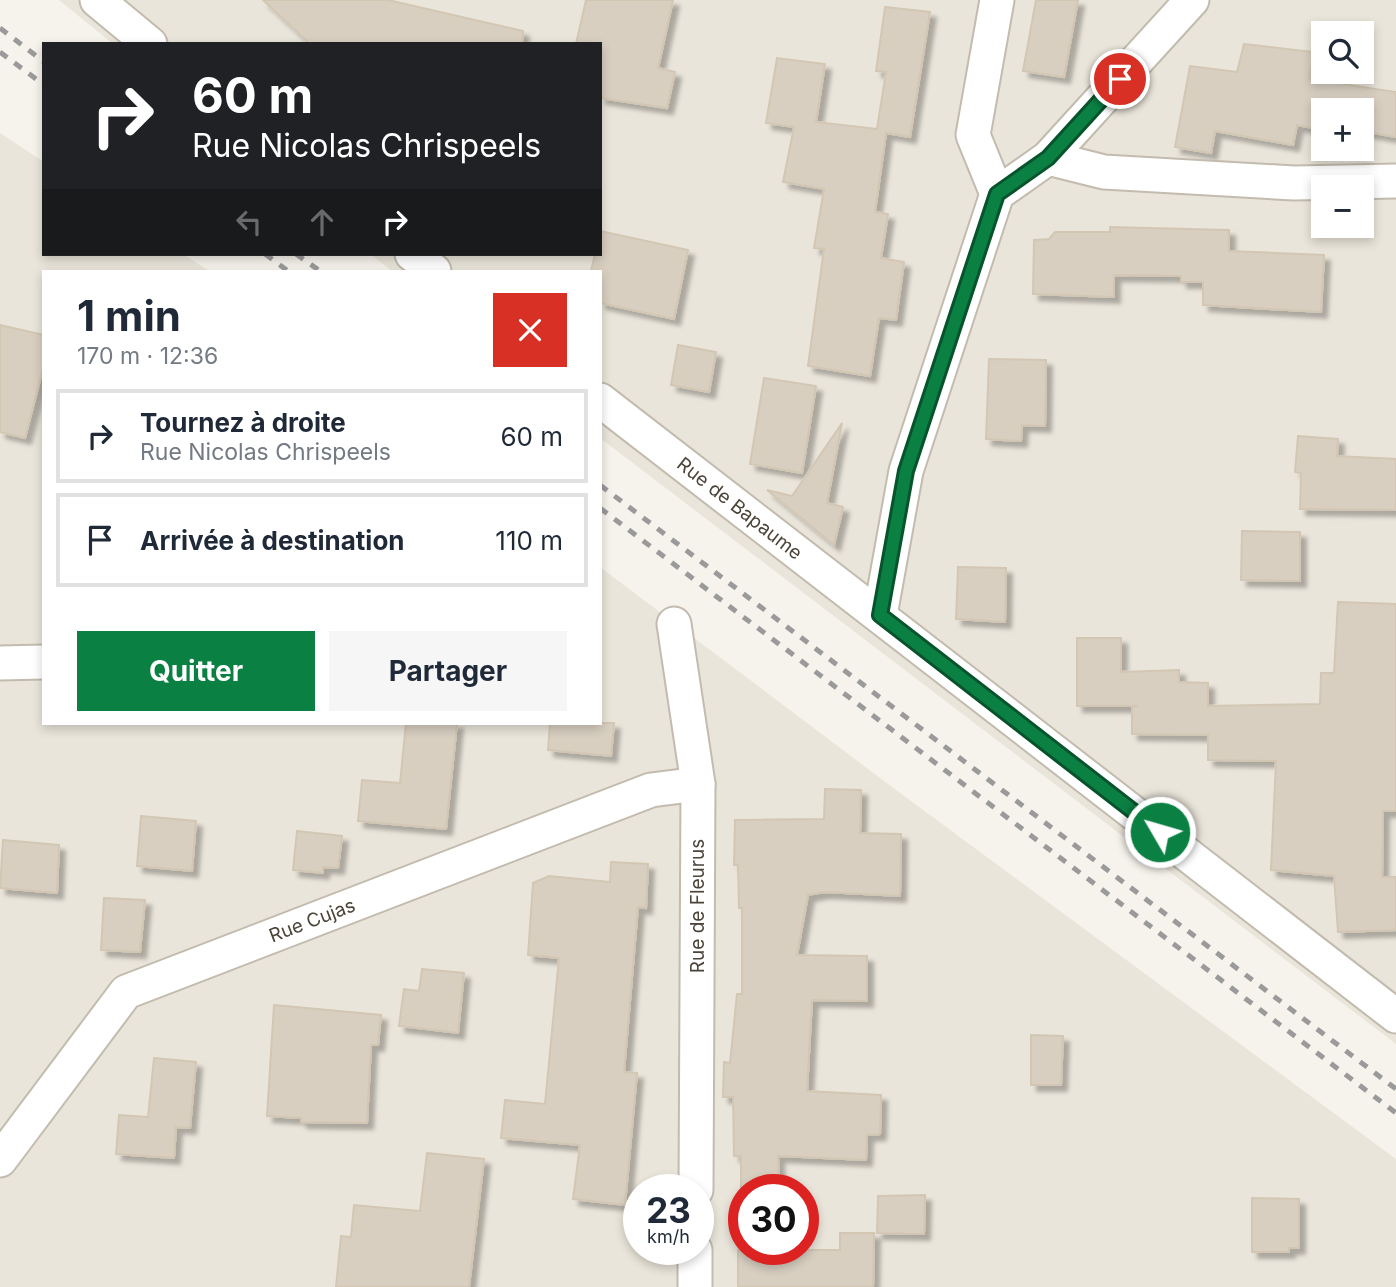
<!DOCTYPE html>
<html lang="fr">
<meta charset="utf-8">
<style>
:root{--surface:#fff;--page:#f6f6f7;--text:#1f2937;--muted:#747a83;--line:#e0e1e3;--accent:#0b8043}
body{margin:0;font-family:Inter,sans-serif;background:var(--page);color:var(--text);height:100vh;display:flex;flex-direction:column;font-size:26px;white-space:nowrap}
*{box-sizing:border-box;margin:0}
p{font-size:23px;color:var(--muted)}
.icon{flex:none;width:38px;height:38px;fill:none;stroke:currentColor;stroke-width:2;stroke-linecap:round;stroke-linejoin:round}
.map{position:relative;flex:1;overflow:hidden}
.drawer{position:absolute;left:42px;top:270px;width:560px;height:455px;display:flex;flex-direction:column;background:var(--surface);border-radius:0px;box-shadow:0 4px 10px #0003}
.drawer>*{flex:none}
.top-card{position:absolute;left:42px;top:42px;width:560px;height:214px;border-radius:0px;box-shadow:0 4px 10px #0003;background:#202124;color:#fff;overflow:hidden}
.buttons{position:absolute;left:1311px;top:21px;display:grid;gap:14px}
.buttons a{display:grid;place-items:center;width:63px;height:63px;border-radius:0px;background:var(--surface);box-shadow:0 4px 10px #0003;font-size:35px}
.speed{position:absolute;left:623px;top:1174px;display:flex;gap:14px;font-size:35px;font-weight:700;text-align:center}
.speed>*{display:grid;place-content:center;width:91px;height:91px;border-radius:50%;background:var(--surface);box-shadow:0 4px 10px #0003;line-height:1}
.speed small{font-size:18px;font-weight:400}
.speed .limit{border:10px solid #d22;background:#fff;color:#111}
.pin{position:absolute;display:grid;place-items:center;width:60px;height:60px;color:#fff;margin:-30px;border:4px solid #fff;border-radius:50%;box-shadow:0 2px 7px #0007}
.me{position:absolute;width:77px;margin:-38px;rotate:308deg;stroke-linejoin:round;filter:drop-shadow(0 0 5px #0008)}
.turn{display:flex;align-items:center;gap:24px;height:147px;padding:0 35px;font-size:32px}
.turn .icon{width:91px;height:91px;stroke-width:2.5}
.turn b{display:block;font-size:49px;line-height:60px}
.lanes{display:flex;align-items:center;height:66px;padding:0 35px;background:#0003;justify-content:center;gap:35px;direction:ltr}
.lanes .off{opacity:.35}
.round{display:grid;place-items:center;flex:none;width:74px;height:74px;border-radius:0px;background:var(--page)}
.summary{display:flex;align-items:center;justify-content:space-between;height:119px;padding:0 35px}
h1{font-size:42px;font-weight:700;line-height:52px}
.action{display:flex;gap:14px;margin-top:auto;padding:14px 35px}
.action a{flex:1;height:80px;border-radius:0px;background:var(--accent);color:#fff;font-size:28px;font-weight:700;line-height:80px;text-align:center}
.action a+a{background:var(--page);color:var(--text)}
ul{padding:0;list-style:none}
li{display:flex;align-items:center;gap:21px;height:94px;margin:0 14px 10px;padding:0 21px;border:4px solid var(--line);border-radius:0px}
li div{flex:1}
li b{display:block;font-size:26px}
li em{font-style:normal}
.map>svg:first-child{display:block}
.residential{fill:#eae5da;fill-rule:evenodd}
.building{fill:#d8cfc1;stroke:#d3c7b4;stroke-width:2;filter:url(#shadow)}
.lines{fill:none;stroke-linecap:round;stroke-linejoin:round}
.minor-casing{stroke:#c2bbae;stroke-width:37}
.minor{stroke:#fff;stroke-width:33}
.rail{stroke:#9a9a9a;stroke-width:5;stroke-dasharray:9 9;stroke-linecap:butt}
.route-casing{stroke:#07532c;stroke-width:18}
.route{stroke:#0b8043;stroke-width:12}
.labels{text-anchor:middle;stroke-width:5;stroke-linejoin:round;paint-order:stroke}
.street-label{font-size:19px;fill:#4b4439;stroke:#fff}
</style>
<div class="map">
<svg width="1396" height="1287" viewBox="0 0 1396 1287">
<defs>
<filter id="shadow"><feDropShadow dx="6" dy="6" stdDeviation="2" flood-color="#0004"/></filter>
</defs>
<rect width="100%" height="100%" fill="#f6f3ec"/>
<!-- residential -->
<g class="residential">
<path d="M 59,0 L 1396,0 L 1396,1044 L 600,438 L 600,271 L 392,271 L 370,254 L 600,254 L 600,44 L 113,44 ZM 1323,33 L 1362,33 L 1362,72 L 1323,72 ZM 1323,110 L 1362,110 L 1362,149 L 1323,149 ZM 1323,187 L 1362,187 L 1362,226 L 1323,226 Z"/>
<path d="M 0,133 L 44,162 L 44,254 L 183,254 L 209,271 L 44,271 L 44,723 L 600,723 L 600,567 L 892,787 L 1396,1159 L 1396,1287 L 0,1287 ZM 639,1190 L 698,1190 L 698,1250 L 639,1250 ZM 744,1190 L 803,1190 L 803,1250 L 744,1250 Z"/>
</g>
<!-- building -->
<g class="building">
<path d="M 263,0 L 388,0 L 523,31 L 522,44 L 310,44 Z"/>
<path d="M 586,0 L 673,0 L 658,68 L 675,72 L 667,108 L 600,98 L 600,44 L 576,44 Z"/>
<path d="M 1036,0 L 1078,0 L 1064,77 L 1023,71 Z"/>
<path d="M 885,7 L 930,12 L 910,137 L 886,133 L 875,212 L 888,214 L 881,258 L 904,262 L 896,320 L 879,318 L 870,376 L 808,366 L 824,249 L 814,248 L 824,189 L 783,182 L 794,127 L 766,123 L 777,58 L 825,64 L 816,122 L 877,129 L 886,72 L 876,71 Z"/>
<path d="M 1244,44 L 1314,52 L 1309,79 L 1396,92 L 1396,137 L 1362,131 L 1362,110 L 1323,110 L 1323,130 L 1297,125 L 1293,145 L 1215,131 L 1211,153 L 1175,147 L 1190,66 L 1237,72 Z"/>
<path d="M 1110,227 L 1229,230 L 1229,251 L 1324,255 L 1321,312 L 1203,305 L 1203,282 L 1181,282 L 1181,276 L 1114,275 L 1114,297 L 1033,294 L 1034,240 L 1049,239 L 1055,232 L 1110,232 Z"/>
<path d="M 600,231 L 688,250 L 674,319 L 600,303 L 600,271 L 591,271 L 595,254 L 600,254 Z"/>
<path d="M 0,325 L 44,335 L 44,364 L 25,438 L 0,432 Z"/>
<path d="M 678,345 L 716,352 L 709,392 L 671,385 Z"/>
<path d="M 989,359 L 1046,360 L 1045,426 L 1022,425 L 1021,441 L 986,439 Z"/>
<path d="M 764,378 L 816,386 L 802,473 L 750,464 Z"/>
<path d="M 842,423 L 827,503 L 843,507 L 834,545 L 767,490 L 792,496 Z"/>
<path d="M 1298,436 L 1338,439 L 1337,456 L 1396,459 L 1396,510 L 1300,509 L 1301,473 L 1295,472 Z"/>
<path d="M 1242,531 L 1300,532 L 1300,581 L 1241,580 Z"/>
<path d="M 958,567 L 1006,568 L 1005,622 L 956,619 Z"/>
<path d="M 1338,602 L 1396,604 L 1396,811 L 1383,811 L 1382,877 L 1396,877 L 1396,930 L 1338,932 L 1334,876 L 1271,870 L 1276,761 L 1208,760 L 1208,735 L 1132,734 L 1132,707 L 1138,706 L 1077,706 L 1077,638 L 1121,638 L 1121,672 L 1179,670 L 1179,682 L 1208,683 L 1208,706 L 1320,704 L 1321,673 L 1334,673 Z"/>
<path d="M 406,723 L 457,723 L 446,829 L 358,821 L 362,780 L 400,783 Z"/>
<path d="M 550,723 L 614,723 L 611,756 L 548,750 Z"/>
<path d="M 825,789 L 861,790 L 860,833 L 901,834 L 900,896 L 824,892 L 808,895 L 797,955 L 867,956 L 867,1001 L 812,1000 L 807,1091 L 881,1095 L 880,1134 L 867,1135 L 866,1160 L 778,1156 L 779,1190 L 741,1190 L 741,1156 L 734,1156 L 733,1097 L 723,1097 L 724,1062 L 730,1063 L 737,994 L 742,994 L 742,908 L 739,908 L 738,865 L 734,865 L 735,820 L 824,819 Z"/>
<path d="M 141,816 L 196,821 L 192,871 L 137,866 Z"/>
<path d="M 297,831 L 342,836 L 338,868 L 323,867 L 323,873 L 293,870 Z"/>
<path d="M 3,840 L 59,845 L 57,893 L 0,888 Z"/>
<path d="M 611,862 L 648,864 L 646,908 L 638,907 L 624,1072 L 637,1073 L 625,1205 L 573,1199 L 580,1145 L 501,1138 L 505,1100 L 545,1104 L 559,958 L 528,955 L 533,883 L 549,876 L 610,882 Z"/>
<path d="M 104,898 L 145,900 L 140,952 L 101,950 Z"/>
<path d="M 422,969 L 464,973 L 458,1033 L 399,1026 L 404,989 L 419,991 Z"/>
<path d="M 274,1005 L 381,1015 L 378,1045 L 371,1045 L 367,1123 L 301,1122 L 301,1118 L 267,1116 Z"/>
<path d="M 1031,1035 L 1063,1036 L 1061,1085 L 1031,1085 Z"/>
<path d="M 154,1058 L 196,1062 L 190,1128 L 176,1127 L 174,1158 L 116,1154 L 119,1115 L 148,1117 Z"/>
<path d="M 427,1153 L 484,1159 L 469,1287 L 336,1287 L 341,1236 L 351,1237 L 354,1205 L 420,1211 Z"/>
<path d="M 925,1195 L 924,1234 L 877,1233 L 878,1196 Z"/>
<path d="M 1252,1198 L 1299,1199 L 1299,1248 L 1289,1248 L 1289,1252 L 1252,1252 Z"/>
<path d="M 840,1233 L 874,1233 L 873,1287 L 738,1287 L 738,1250 L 840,1250 Z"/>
</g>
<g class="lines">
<!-- minor casing -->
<g class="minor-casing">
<g id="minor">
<path d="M 97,0 L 150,44"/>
<path d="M 1048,158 L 1104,172 L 1294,183 L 1396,181"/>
<path d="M 997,194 L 973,135 L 997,0"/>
<path d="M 412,254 L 434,271"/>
<path d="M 600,400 L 1396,1016"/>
<path d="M 880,615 L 906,471 L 997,194 L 1048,158 L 1192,0"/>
<path d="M 674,624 L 698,784 L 696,1190"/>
<path d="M 0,663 L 44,662"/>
<path d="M 0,1160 L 126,992 L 651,790 L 698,784"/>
<path d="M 695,1287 L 695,1250"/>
</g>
</g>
<!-- minor -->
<use href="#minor" class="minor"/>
<!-- rail -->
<g class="rail">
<path d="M 0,28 L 44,62"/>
<path d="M 0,52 L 44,85"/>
<path d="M 265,254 L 288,271"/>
<path d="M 296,254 L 320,271"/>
<path d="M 600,485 L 1396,1089"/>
<path d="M 600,508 L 1396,1113"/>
</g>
</g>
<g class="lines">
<!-- route casing -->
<g class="route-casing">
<path id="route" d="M 1120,79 L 1048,158 L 997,194 L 906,471 L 880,615 L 1160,832"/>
</g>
<!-- route -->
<use href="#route" class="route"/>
</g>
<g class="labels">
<!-- street labels -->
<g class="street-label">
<text transform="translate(740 508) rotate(38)" y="7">Rue de Bapaume</text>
<text transform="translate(697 906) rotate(-90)" y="7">Rue de Fleurus</text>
<text transform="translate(312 920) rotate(-21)" y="7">Rue Cujas</text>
</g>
</g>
</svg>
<div class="buttons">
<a><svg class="icon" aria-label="search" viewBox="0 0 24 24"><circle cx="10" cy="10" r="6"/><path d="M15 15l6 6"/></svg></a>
<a>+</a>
<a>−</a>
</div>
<div class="speed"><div>23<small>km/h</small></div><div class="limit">30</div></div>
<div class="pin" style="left:1120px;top:79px;background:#d93025"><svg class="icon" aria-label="arrive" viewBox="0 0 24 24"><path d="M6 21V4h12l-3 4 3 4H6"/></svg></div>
<svg class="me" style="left:1160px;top:832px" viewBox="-20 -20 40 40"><circle r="17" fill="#0b8043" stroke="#fff" stroke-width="3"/><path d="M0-11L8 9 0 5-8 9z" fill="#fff"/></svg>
<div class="top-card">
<div class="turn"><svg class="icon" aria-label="right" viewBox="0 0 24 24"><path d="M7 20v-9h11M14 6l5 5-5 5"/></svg><div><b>60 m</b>Rue Nicolas Chrispeels</div></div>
<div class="lanes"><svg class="icon off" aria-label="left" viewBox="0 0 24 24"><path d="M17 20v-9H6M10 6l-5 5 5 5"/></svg><svg class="icon off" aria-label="ahead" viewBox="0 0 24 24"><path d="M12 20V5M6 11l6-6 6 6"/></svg><svg class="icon" aria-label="right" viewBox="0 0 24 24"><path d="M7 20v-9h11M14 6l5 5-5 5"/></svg></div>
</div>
<section class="drawer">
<div class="summary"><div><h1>1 min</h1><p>170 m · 12:36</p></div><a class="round" style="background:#d93025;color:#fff"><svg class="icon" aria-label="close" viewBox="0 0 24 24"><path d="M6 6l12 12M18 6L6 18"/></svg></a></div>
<ul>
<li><svg class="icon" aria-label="right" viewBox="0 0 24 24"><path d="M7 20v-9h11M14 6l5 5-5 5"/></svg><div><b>Tournez à droite</b><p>Rue Nicolas Chrispeels</p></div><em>60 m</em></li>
<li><svg class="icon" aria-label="arrive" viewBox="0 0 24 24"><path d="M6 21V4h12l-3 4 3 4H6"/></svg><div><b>Arrivée à destination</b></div><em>110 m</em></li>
</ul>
<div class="action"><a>Quitter</a><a>Partager</a></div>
</section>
</div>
